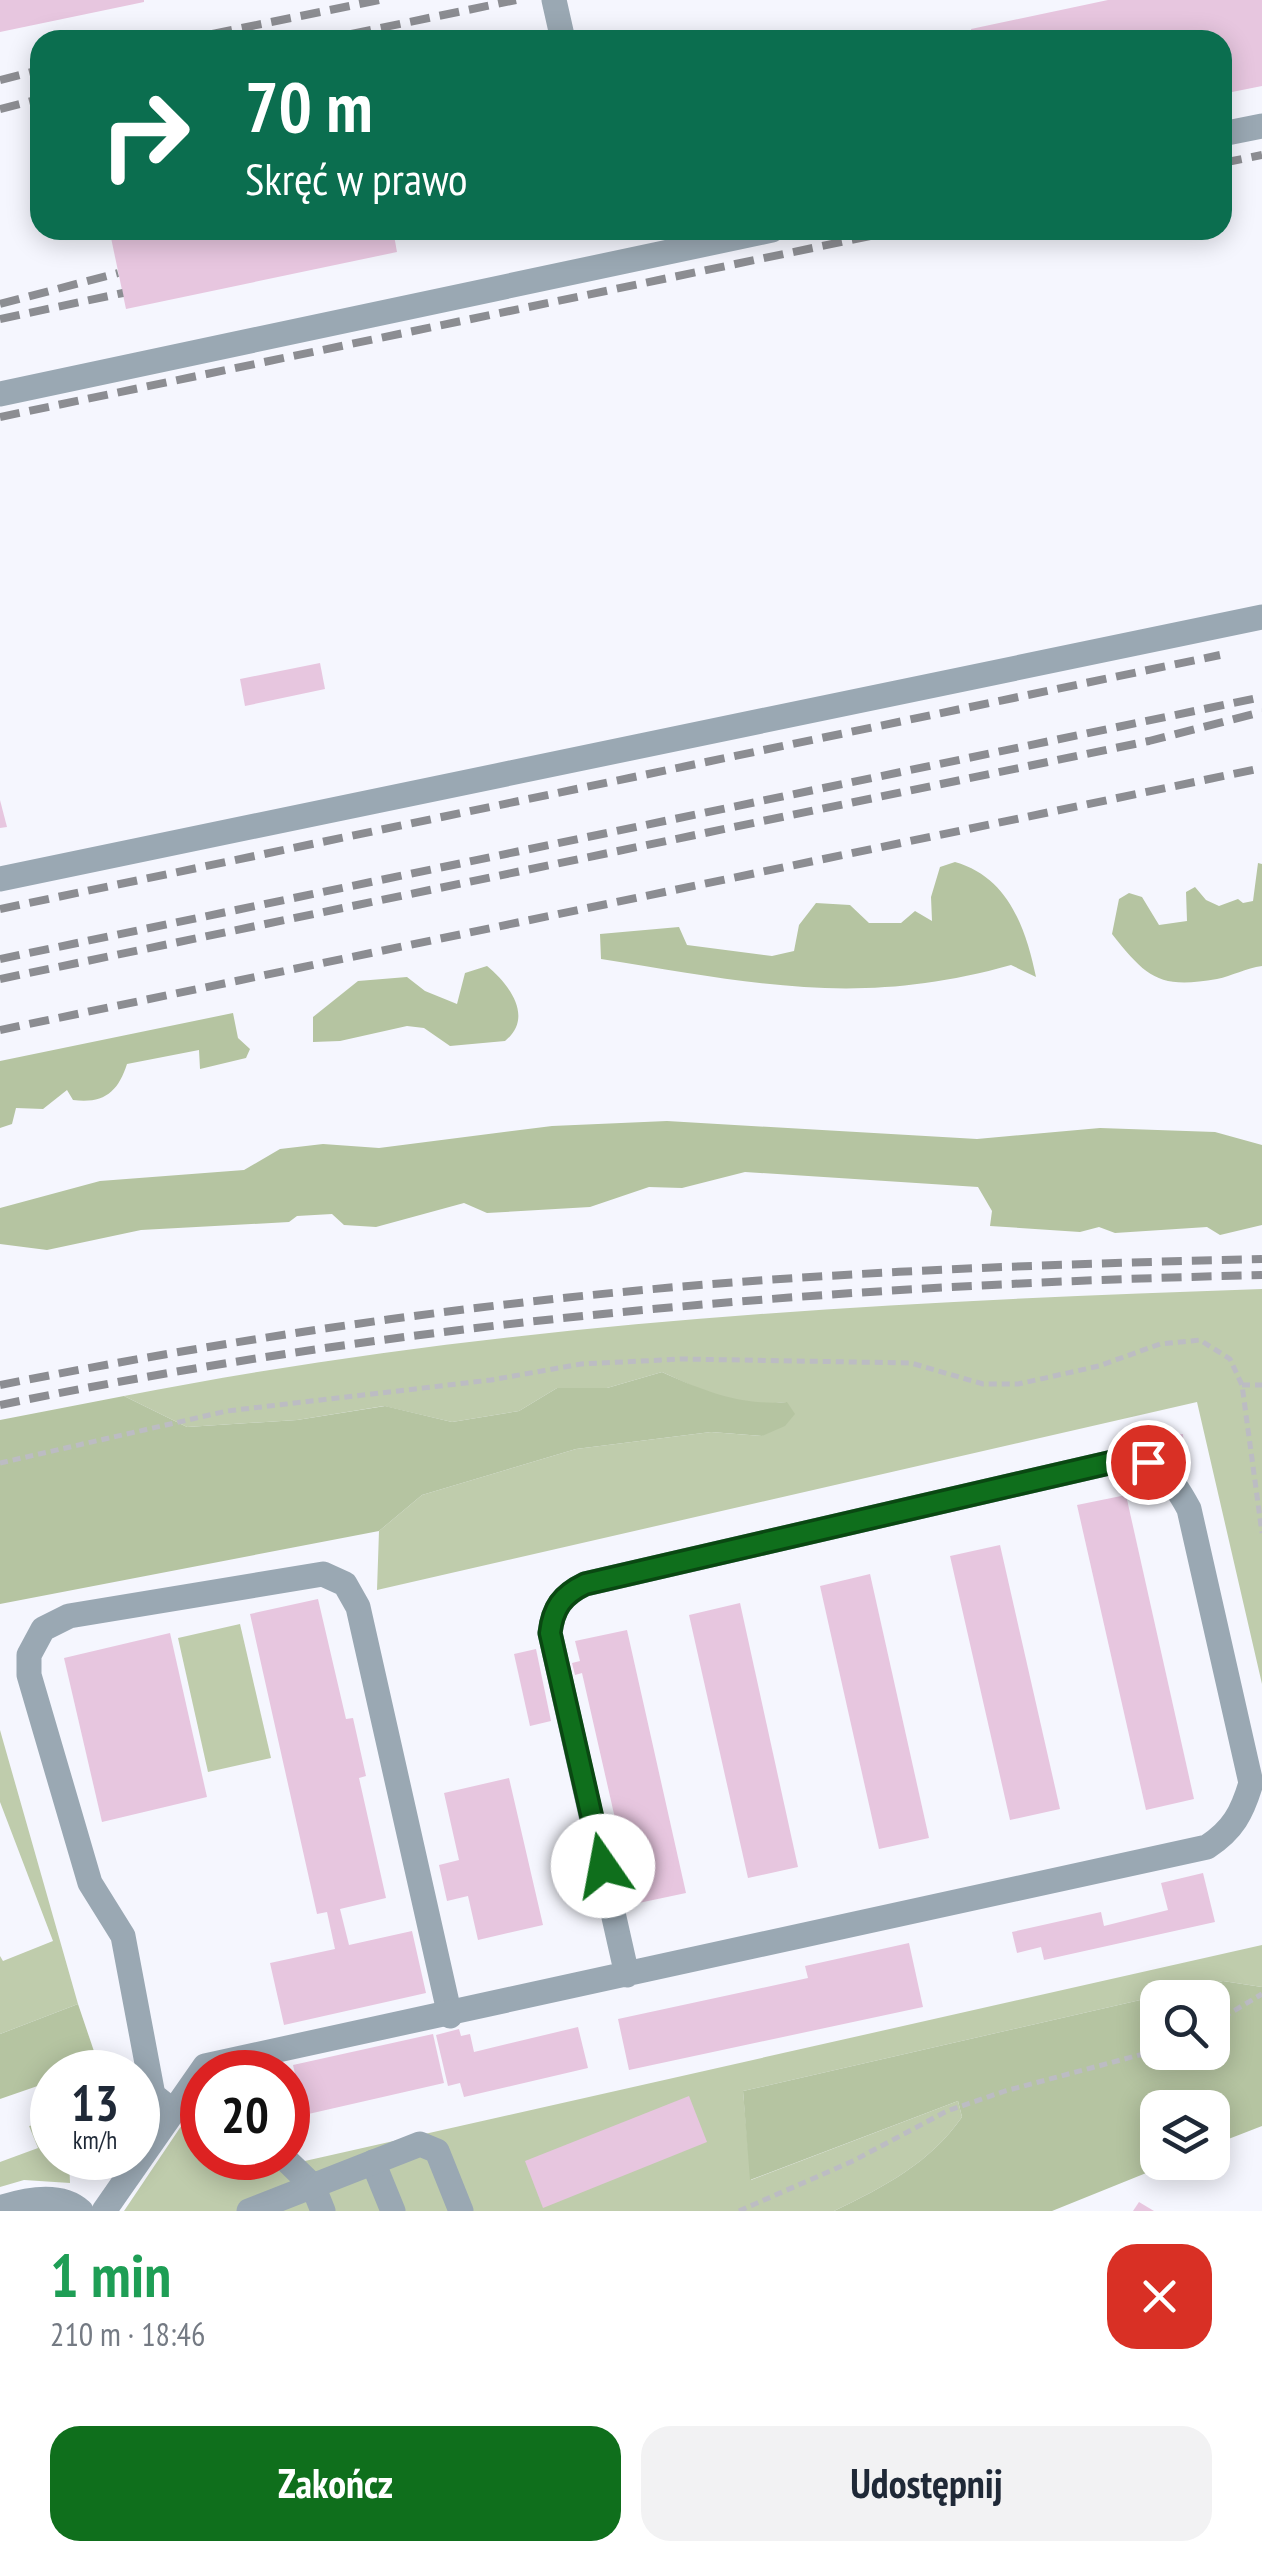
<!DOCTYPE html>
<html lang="pl">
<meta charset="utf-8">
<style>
:root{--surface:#fff;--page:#f2f2f3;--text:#1f2937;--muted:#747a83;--accent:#0f6f1c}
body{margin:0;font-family:"PT Sans Narrow",sans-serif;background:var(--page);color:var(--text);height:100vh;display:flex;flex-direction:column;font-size:38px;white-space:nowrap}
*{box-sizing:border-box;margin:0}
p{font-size:32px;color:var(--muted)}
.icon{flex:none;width:55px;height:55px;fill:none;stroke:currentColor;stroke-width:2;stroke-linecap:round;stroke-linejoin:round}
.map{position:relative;height:2211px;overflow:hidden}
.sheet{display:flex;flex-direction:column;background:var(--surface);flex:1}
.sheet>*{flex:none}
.top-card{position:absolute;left:30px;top:30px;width:1202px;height:210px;border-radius:30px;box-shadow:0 5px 25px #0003;background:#0b6e4f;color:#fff;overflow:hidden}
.controls{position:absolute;left:1140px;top:1980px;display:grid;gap:20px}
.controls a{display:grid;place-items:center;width:90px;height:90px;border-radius:20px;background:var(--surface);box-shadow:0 5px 25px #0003;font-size:50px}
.speed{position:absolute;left:30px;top:2050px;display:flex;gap:20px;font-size:50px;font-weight:700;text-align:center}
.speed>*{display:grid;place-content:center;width:130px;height:130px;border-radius:50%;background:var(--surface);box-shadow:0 5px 25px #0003;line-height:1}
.speed small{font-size:25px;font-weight:400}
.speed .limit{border:15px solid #d22;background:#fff;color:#111}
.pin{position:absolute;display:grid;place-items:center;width:85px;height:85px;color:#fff;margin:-42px;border:5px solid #fff;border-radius:50%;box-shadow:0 2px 10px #0007}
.me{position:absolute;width:110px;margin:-55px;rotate:348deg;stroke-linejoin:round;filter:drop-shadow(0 0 8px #0008)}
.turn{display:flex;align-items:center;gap:35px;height:210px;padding:0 50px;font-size:45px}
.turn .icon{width:130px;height:130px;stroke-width:2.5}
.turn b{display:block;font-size:70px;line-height:85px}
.round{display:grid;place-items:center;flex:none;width:105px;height:105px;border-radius:30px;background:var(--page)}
.summary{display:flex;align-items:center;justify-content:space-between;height:170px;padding:0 50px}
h1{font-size:60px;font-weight:600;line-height:75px;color:#1e9e55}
.primary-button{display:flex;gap:20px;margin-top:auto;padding:20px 50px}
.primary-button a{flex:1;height:115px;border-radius:30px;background:var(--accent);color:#fff;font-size:40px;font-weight:600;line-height:115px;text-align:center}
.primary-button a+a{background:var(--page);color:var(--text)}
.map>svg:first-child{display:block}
.green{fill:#bfccac}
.forest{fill:#b5c4a1;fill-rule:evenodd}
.building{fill:#e7c6df}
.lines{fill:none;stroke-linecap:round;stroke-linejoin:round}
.path{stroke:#bcbcc3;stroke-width:5;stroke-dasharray:8 5;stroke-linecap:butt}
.minor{stroke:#9aa8b3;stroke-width:25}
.rail{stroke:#8c8d92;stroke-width:8;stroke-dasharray:20 10;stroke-linecap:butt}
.route-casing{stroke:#0a4812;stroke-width:25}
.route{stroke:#0f6f1c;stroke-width:18}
</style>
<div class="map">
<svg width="1262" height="2211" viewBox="0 0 1262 2211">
<rect width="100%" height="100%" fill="#f5f6fe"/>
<!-- green -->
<g class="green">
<path d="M 1262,1289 L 1262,1684 L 1197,1402 L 377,1590 L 379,1531 L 422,1495 L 576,1449 L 711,1432 L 762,1436 L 787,1402 L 755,1405 L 708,1393 L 662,1372 L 607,1388 L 557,1388 L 519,1411 L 452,1422 L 384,1406 L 297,1420 L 187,1427 L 124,1396 C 500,1322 880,1302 1262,1289 Z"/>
<path d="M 240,1624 L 271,1758 L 208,1772 L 178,1638 Z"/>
<path d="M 0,1730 L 78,2004 L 0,2034 L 0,1956 L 3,1961 L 53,1941 L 0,1802 Z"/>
<path d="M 1262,1945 L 1262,1987 L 1223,1981 L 743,2091 L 751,2180 L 958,2101 L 962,2117 C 930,2163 884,2187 834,2211 L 124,2211 L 202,2095 L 202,2158 L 288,2158 L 296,2163 Z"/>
<path d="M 45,2123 L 52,2129 L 52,2158 L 69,2158 L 70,2183 L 24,2180 L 0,2187 L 0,2162 L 38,2148 L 29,2126 Z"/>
</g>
<!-- forest -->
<g class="forest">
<path d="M 955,862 C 1008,877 1026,928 1036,977 L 1011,965 C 858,1008 753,983 601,959 L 600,934 L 679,927 L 687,945 L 772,956 L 794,951 L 799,925 L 816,903 L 850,905 L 869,923 L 901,923 L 915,911 L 932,921 L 931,897 L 940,867 Z"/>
<path d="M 1258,863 L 1262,864 L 1262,966 C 1246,968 1232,976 1217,979 C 1159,989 1147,978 1112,934 L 1119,899 L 1129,893 L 1142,897 L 1159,925 L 1187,921 L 1186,892 L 1195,887 L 1206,900 L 1219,906 L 1238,899 L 1243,903 L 1253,901 Z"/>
<path d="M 487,966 C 508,983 535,1017 505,1041 L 450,1046 L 424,1028 L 407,1026 L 340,1041 L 313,1042 L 313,1017 L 358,981 L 407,977 L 425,991 L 457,1004 L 465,973 Z"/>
<path d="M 233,1013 L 238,1038 L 250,1049 L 246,1058 L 200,1069 L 199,1050 L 127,1064 C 118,1092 104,1104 73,1100 L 67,1090 L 43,1109 L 16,1108 L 12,1124 L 0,1128 L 0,1061 Z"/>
<path d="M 667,1121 L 977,1139 L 1100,1128 L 1215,1132 L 1262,1145 L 1262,1225 L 1220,1235 L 1207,1227 L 1115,1233 L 1099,1227 L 1080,1232 L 990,1226 L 992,1211 L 978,1187 L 745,1172 L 682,1188 L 649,1187 L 590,1207 L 487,1213 L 464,1203 L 376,1227 L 344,1225 L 332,1214 L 297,1216 L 289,1222 L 141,1230 L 47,1250 L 0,1244 L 0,1208 L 100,1181 L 244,1170 L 280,1149 L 323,1144 L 379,1148 L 552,1126 Z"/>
<path d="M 662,1372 C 704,1391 741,1406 787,1402 L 795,1414 L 785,1426 L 762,1436 L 711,1432 L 576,1449 L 422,1495 L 379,1531 L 0,1604 L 0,1420 L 124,1396 L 187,1427 L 297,1420 L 385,1406 L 452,1422 L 519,1411 L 557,1388 L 607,1388 Z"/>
<path d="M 1223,1981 L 1262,1987 L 1262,2126 L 1213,2145 L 1212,2108 L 1158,2108 L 1158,2162 L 1171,2163 L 1052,2211 L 834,2211 C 884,2187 930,2163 962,2117 L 958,2101 L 750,2180 L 743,2091 ZM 1158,1998 L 1212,1998 L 1212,2052 L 1158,2052 Z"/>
<path d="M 78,2004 L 101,2072 L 52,2072 L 52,2081 L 0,2099 L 0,2034 Z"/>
</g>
<!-- building -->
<g class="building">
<path d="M 0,0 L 144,0 L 144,2 L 0,32 Z"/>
<path d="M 1108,0 L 1262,0 L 1262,86 L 1222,94 L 1222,40 L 973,40 L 971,29 Z"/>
<path d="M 125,230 L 393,230 L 397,252 L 126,309 L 110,233 Z"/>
<path d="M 320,663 L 325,689 L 245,706 L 240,679 Z"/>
<path d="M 0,800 L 7,827 L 0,828 Z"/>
<path d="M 1183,1434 L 1184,1449 L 1169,1450 L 1168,1435 Z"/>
<path d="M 1126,1495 L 1194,1799 L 1146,1810 L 1077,1505 Z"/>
<path d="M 1000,1545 L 1060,1809 L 1010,1820 L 950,1556 Z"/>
<path d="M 870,1574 L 929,1838 L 879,1849 L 820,1586 Z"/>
<path d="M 318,1599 L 346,1719 L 353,1718 L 366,1776 L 359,1778 L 386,1898 L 340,1909 L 349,1945 L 412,1931 L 426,1993 L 284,2025 L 270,1963 L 335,1949 L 327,1912 L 317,1914 L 250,1614 Z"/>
<path d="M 740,1603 L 798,1867 L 748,1878 L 689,1615 Z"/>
<path d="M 627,1630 L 686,1893 L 634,1904 L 627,1872 L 617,1874 L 613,1861 L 624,1858 L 582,1673 L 575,1675 L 572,1663 L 580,1661 L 575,1641 Z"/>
<path d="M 170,1633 L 207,1797 L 102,1822 L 64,1658 Z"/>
<path d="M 536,1649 L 551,1721 L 530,1726 L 514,1654 Z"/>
<path d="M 509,1778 L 543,1925 L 478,1940 L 468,1896 L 447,1901 L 439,1865 L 459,1860 L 444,1793 Z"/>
<path d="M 1203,1873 L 1215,1922 L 1044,1960 L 1041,1947 L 1017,1953 L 1012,1932 L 1101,1912 L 1104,1926 L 1168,1910 L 1161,1883 Z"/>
<path d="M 909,1943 L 923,2007 L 629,2070 L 618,2019 L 808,1978 L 805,1966 Z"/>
<path d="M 578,2027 L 588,2068 L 464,2097 L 460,2083 L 448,2086 L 436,2035 L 459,2029 L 461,2036 L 470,2034 L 474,2052 Z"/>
<path d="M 433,2034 L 444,2083 L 304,2115 L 293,2065 Z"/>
<path d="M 689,2096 L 707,2142 L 543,2208 L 525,2161 Z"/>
<path d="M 1139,2202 L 1154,2211 L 1133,2211 Z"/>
</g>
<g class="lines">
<!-- path -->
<g class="path">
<path d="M 1242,1385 L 1262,1385"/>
<path d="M 0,1463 L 227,1411 L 491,1380 L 581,1364 L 682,1359 L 911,1363 L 983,1384 L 1018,1384 L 1099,1366 L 1160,1344 L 1200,1340 L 1230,1359 L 1242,1385 L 1262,1533"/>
<path d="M 1212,2024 L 1262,1994"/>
<path d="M 739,2211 L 853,2161 L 947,2111 L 1005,2091 L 1158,2050"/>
</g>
<!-- minor -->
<g class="minor">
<path d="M 554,0 L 563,40"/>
<path d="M 1222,134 L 1262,126"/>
<path d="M 0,394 L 772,230"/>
<path d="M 0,879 L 1262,617"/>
<path d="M 173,2111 L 153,2095 L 123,1936 L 90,1883 L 29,1675 L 29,1655 L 43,1629 L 69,1616 L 323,1574 L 345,1584 L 358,1607 L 450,2016"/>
<path d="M 284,2158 L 313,2186 L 323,2211"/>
<path d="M 373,2162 L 393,2211"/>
<path d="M 0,2208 C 24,2200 60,2192 81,2211"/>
<path d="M 104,2211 L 205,2066 L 1207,1847 C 1233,1830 1242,1813 1251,1783 L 1189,1509 C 1168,1470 1157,1462 1113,1462 L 585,1584 C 562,1595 553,1608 550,1633 L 627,1975"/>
<path d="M 249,2211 L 420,2144 L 437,2151 L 461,2211"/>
</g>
<!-- rail -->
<g class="rail">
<path d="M 183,40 L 379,0"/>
<path d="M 322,40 L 516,0"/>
<path d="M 0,80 L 40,70"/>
<path d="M 0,109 L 40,99"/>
<path d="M 1222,163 L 1262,155"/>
<path d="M 0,304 L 118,273"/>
<path d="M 0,319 L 123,293"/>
<path d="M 0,417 L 899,230"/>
<path d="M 0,909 L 1220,655"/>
<path d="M 0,959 L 1262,697"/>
<path d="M 0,979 L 1149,741 L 1262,712"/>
<path d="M 0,1030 L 1262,768"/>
<path d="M 0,1385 C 213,1343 427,1310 643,1290 C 849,1271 1055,1264 1262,1259"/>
<path d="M 0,1405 C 416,1319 837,1285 1262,1275"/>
</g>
</g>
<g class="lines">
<!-- route casing -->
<g class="route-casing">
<path id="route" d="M 603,1866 L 550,1633 C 553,1608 562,1595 585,1584 L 1113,1462 L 1148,1462"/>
</g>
<!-- route -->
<use href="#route" class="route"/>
</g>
</svg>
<div class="controls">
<a><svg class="icon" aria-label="search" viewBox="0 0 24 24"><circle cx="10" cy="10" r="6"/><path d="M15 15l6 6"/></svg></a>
<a><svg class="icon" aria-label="layers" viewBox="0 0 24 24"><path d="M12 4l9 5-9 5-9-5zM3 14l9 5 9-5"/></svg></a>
</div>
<div class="speed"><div>13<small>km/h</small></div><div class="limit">20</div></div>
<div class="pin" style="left:1148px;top:1462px;background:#d93025"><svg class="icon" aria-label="arrive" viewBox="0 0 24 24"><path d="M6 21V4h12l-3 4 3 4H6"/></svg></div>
<svg class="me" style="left:603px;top:1866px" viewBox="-20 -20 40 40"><circle r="19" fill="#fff"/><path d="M0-13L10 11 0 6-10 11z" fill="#0f6f1c"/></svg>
<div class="top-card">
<div class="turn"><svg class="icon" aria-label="right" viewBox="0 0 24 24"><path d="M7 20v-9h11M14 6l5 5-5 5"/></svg><div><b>70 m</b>Skręć w prawo</div></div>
</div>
</div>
<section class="sheet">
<div class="summary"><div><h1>1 min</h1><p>210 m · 18:46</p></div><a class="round" style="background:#d93025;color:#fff"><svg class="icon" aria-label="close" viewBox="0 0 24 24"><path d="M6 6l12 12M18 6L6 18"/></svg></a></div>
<div class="primary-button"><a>Zakończ</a><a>Udostępnij</a></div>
</section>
